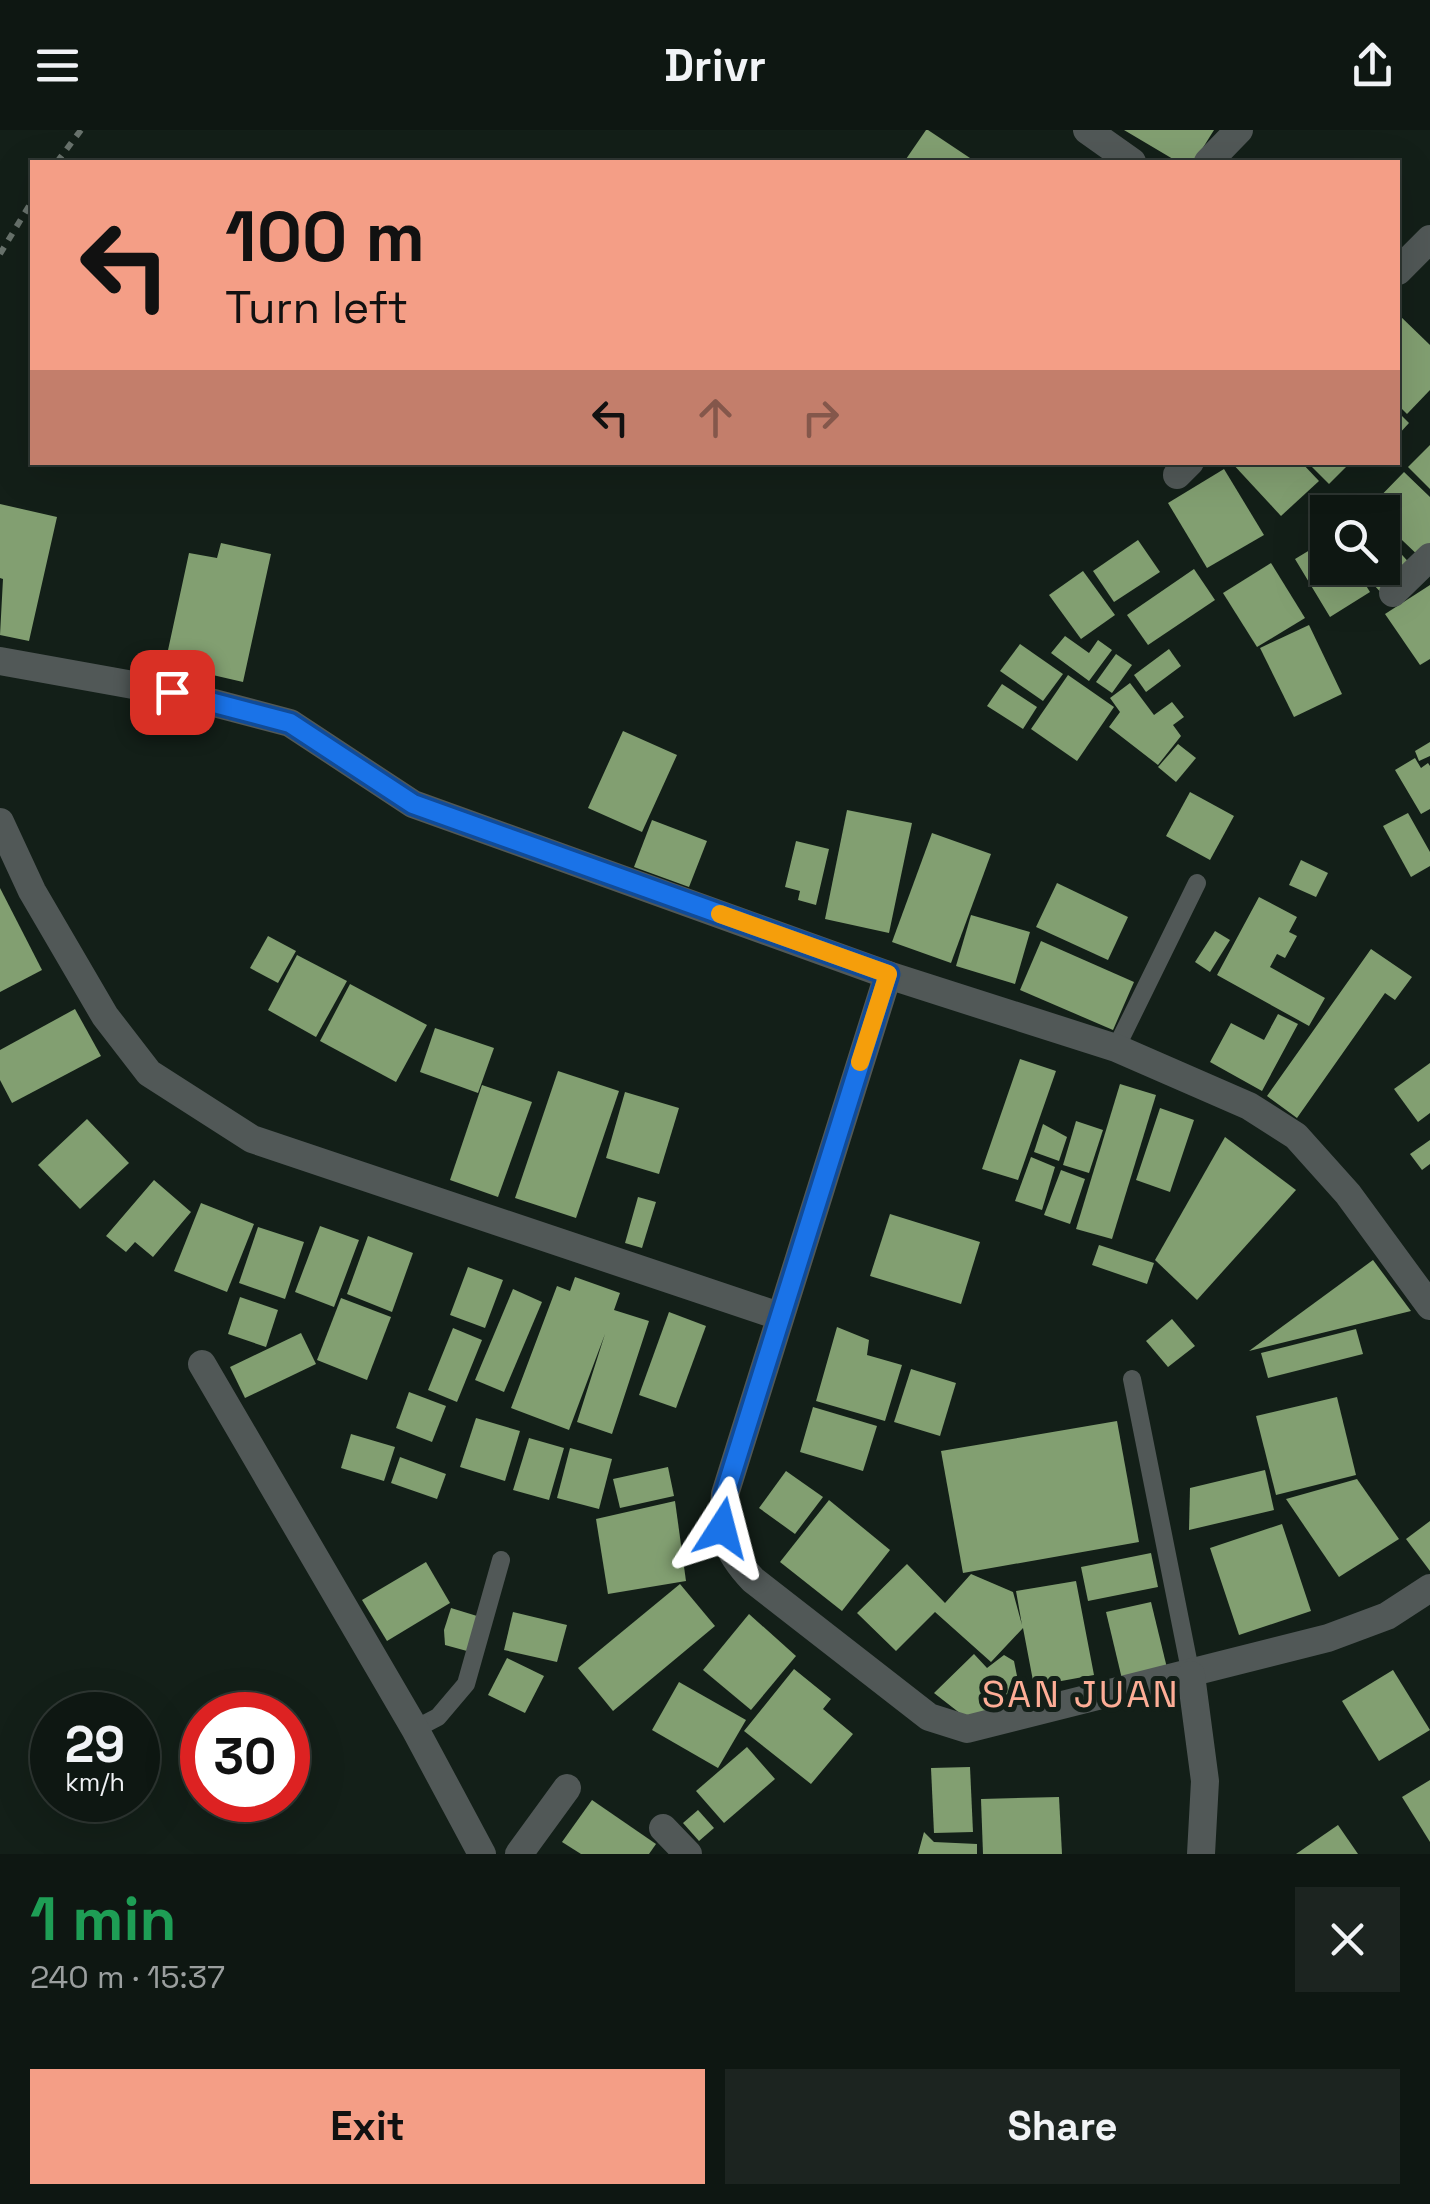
<!DOCTYPE html>
<meta charset="utf-8">
<style>
:root{--surface:#0e1712;--page:#1c2420;--text:#f1f3f6;--muted:#9b9f9f;--line:#2e3632;--accent:#f49e86}
body{margin:0;font-family:"Space Grotesk",sans-serif;background:var(--page);color:var(--text);height:100vh;display:flex;flex-direction:column;font-size:38px;white-space:nowrap}
*{box-sizing:border-box;margin:0}
p{font-size:32px;color:var(--muted)}
.icon{flex:none;width:55px;height:55px;fill:none;stroke:currentColor;stroke-width:2;stroke-linecap:round;stroke-linejoin:round}
.map{position:relative;height:1724px;overflow:hidden}
.details{display:flex;flex-direction:column;background:var(--surface);flex:1}
.details>*{flex:none}
.hud{position:absolute;left:30px;top:30px;width:1370px;height:305px;border-radius:0px;box-shadow:0 10px 40px #0002,0 0 0 2px var(--line);background:#f49e86;color:#111;overflow:hidden}
.controls{position:absolute;left:1310px;top:365px;display:grid;gap:20px}
.controls a{display:grid;place-items:center;width:90px;height:90px;border-radius:0px;background:var(--surface);box-shadow:0 10px 40px #0002,0 0 0 2px var(--line);font-size:50px}
.speed{position:absolute;left:30px;top:1562px;display:flex;gap:20px;font-size:50px;font-weight:700;text-align:center}
.speed>*{display:grid;place-content:center;width:130px;height:130px;border-radius:50%;background:var(--surface);box-shadow:0 10px 40px #0002,0 0 0 2px var(--line);line-height:1}
.speed small{font-size:25px;font-weight:400}
.speed .limit{border:15px solid #d22;background:#fff;color:#111}
.pin{position:absolute;display:grid;place-items:center;width:85px;height:85px;color:#fff;margin:-42px;border-radius:20px;box-shadow:0 5px 15px #0006}
.me{position:absolute;width:110px;margin:-55px;rotate:9deg;stroke-linejoin:round;filter:drop-shadow(0 0 8px #0008)}
.turn{display:flex;align-items:center;gap:35px;height:210px;padding:0 30px;font-size:45px}
.turn .icon{width:130px;height:130px;stroke-width:2.5}
.turn b{display:block;font-size:70px;line-height:85px}
.lanes{display:flex;align-items:center;height:95px;padding:0 30px;background:#0003;justify-content:center;gap:50px;direction:ltr}
.lanes .off{opacity:.35}
.round{display:grid;place-items:center;flex:none;width:105px;height:105px;border-radius:0px;background:var(--page)}
.overview{display:flex;align-items:center;justify-content:space-between;height:170px;padding:0 30px}
h1{font-size:60px;font-weight:800;line-height:75px;color:#1e9e55}
.button{display:flex;gap:20px;margin-top:auto;padding:20px 30px}
.button a{flex:1;height:115px;border-radius:0px;background:var(--accent);color:#111;font-size:40px;font-weight:800;line-height:115px;text-align:center}
.button a+a{background:var(--page);color:var(--text)}
header{display:flex;justify-content:space-between;align-items:center;height:130px;padding:0 30px;background:var(--surface);font-size:45px;font-weight:800}
.map>svg:first-child{display:block}
.building{fill:#829f71}
.lines{fill:none;stroke-linecap:round;stroke-linejoin:round}
.path{stroke:#68726c;stroke-width:6;stroke-dasharray:8 8;stroke-linecap:butt}
.service{stroke:#515857;stroke-width:18}
.minor{stroke:#515857;stroke-width:28}
.route-casing{stroke:#114b97;stroke-width:25}
.route{stroke:#1a73e8;stroke-width:18}
.slow{stroke:#f59e0b;stroke-width:18}
.labels{text-anchor:middle;stroke-width:10;stroke-linejoin:round;paint-order:stroke}
.quarter-label{font-size:38px;letter-spacing:2.5px;fill:#fdad96;stroke:#131f18}
</style>
<header><svg class="icon" aria-label="menu" viewBox="0 0 24 24"><path d="M4 6h16M4 12h16M4 18h16"/></svg>Drivr<svg class="icon" aria-label="share" viewBox="0 0 24 24"><path d="M12 15V3M7 8l5-5 5 5M5 13v7h14v-7"/></svg></header>
<div class="map">
<svg width="1430" height="1724" viewBox="0 0 1430 1724">
<rect width="100%" height="100%" fill="#131f18"/>
<!-- building -->
<g class="building">
<path d="M 926,0 L 928,0 L 976,32 L 904,32 Z"/>
<path d="M 1124,0 L 1214,0 L 1194,32 L 1178,32 Z"/>
<path d="M 1398,184 L 1430,215 L 1430,260 L 1407,284 L 1398,275 Z"/>
<path d="M 1398,282 L 1409,293 L 1398,305 Z"/>
<path d="M 1430,315 L 1430,359 L 1408,337 Z"/>
<path d="M 1231,332 L 1301,332 L 1319,351 L 1281,386 Z"/>
<path d="M 1307,332 L 1351,332 L 1329,354 Z"/>
<path d="M 1224,339 L 1264,405 L 1207,438 L 1168,373 Z"/>
<path d="M 1404,342 L 1430,367 L 1430,423 L 1423,430 L 1382,391 L 1382,382 L 1374,382 L 1369,378 Z"/>
<path d="M 0,374 L 57,387 L 29,511 L 0,505 L 3,449 L 0,448 Z"/>
<path d="M 1328,409 L 1328,438 L 1355,438 L 1370,462 L 1330,487 L 1295,429 Z"/>
<path d="M 1138,410 L 1160,442 L 1114,472 L 1093,441 Z"/>
<path d="M 221,413 L 271,424 L 243,552 L 165,534 L 189,423 L 217,428 Z"/>
<path d="M 1392,414 L 1415,439 L 1385,467 L 1362,442 L 1367,438 L 1382,438 L 1382,423 Z"/>
<path d="M 1271,433 L 1305,488 L 1257,517 L 1223,463 Z"/>
<path d="M 1194,439 L 1215,470 L 1148,515 L 1127,485 Z"/>
<path d="M 1083,441 L 1115,485 L 1081,509 L 1049,465 Z"/>
<path d="M 1430,455 L 1430,529 L 1420,535 L 1385,484 Z"/>
<path d="M 1309,495 L 1342,564 L 1294,587 L 1260,518 Z"/>
<path d="M 1065,506 L 1089,523 L 1098,510 L 1112,520 L 1089,551 L 1051,523 Z"/>
<path d="M 1020,514 L 1063,544 L 1043,571 L 1000,541 Z"/>
<path d="M 1169,519 L 1181,536 L 1146,562 L 1134,545 Z"/>
<path d="M 1116,524 L 1132,535 L 1112,563 L 1096,552 Z"/>
<path d="M 1068,545 L 1114,577 L 1077,631 L 1031,599 Z"/>
<path d="M 1130,553 L 1154,585 L 1172,572 L 1184,587 L 1173,595 L 1181,606 L 1158,635 L 1109,597 L 1120,582 L 1110,568 Z"/>
<path d="M 1002,554 L 1037,577 L 1023,599 L 987,576 Z"/>
<path d="M 623,601 L 677,625 L 642,702 L 588,678 Z"/>
<path d="M 1430,612 L 1430,626 L 1419,631 L 1415,621 Z"/>
<path d="M 1178,614 L 1196,628 L 1176,652 L 1158,637 Z"/>
<path d="M 1415,628 L 1421,638 L 1428,633 L 1430,636 L 1430,679 L 1421,684 L 1395,640 Z"/>
<path d="M 1190,662 L 1234,686 L 1210,730 L 1166,706 Z"/>
<path d="M 847,680 L 912,693 L 889,803 L 825,789 Z"/>
<path d="M 1408,683 L 1430,722 L 1430,736 L 1411,747 L 1383,696 Z"/>
<path d="M 652,690 L 707,711 L 689,757 L 634,737 Z"/>
<path d="M 932,703 L 991,724 L 951,833 L 892,812 Z"/>
<path d="M 796,711 L 829,719 L 816,775 L 798,770 L 800,761 L 785,757 Z"/>
<path d="M 1301,730 L 1328,743 L 1316,767 L 1289,755 Z"/>
<path d="M 1057,753 L 1128,787 L 1108,830 L 1036,797 Z"/>
<path d="M 0,758 L 42,840 L 0,862 Z"/>
<path d="M 1259,767 L 1297,787 L 1289,802 L 1297,806 L 1285,828 L 1277,824 L 1270,837 L 1325,868 L 1309,896 L 1217,845 Z"/>
<path d="M 971,785 L 1030,802 L 1015,854 L 956,836 Z"/>
<path d="M 1215,801 L 1230,810 L 1210,842 L 1195,832 Z"/>
<path d="M 268,806 L 296,821 L 278,853 L 250,838 Z"/>
<path d="M 1041,811 L 1134,852 L 1113,900 L 1020,860 Z"/>
<path d="M 1371,819 L 1412,847 L 1395,870 L 1385,863 L 1297,988 L 1267,966 Z"/>
<path d="M 297,825 L 347,851 L 316,907 L 268,880 Z"/>
<path d="M 350,854 L 427,895 L 396,952 L 320,911 Z"/>
<path d="M 75,879 L 101,926 L 12,973 L 0,950 L 0,920 Z"/>
<path d="M 1278,884 L 1298,894 L 1262,961 L 1210,932 L 1231,893 L 1264,910 Z"/>
<path d="M 435,898 L 494,918 L 478,963 L 420,942 Z"/>
<path d="M 1020,929 L 1056,941 L 1018,1050 L 982,1039 Z"/>
<path d="M 1430,933 L 1430,983 L 1418,992 L 1394,959 Z"/>
<path d="M 558,941 L 619,961 L 576,1088 L 515,1068 Z"/>
<path d="M 1120,954 L 1156,965 L 1112,1109 L 1076,1099 Z"/>
<path d="M 482,955 L 532,972 L 498,1067 L 450,1050 Z"/>
<path d="M 625,962 L 679,978 L 659,1044 L 606,1028 Z"/>
<path d="M 1160,978 L 1194,990 L 1170,1062 L 1136,1050 Z"/>
<path d="M 87,989 L 129,1033 L 80,1079 L 38,1035 Z"/>
<path d="M 1076,991 L 1103,1000 L 1089,1043 L 1063,1035 Z"/>
<path d="M 1043,994 L 1067,1007 L 1059,1031 L 1034,1022 Z"/>
<path d="M 1225,1007 L 1296,1060 L 1197,1170 L 1155,1130 Z"/>
<path d="M 1430,1010 L 1430,1034 L 1422,1040 L 1410,1024 Z"/>
<path d="M 1031,1027 L 1055,1037 L 1042,1080 L 1015,1071 Z"/>
<path d="M 1061,1040 L 1085,1049 L 1070,1094 L 1044,1085 Z"/>
<path d="M 154,1050 L 191,1082 L 153,1127 L 135,1112 L 126,1122 L 106,1106 Z"/>
<path d="M 638,1067 L 656,1072 L 642,1118 L 625,1113 Z"/>
<path d="M 201,1073 L 254,1094 L 227,1162 L 174,1141 Z"/>
<path d="M 890,1084 L 980,1112 L 961,1174 L 870,1146 Z"/>
<path d="M 320,1096 L 359,1110 L 334,1177 L 295,1162 Z"/>
<path d="M 258,1097 L 304,1112 L 285,1169 L 239,1153 Z"/>
<path d="M 368,1106 L 413,1123 L 392,1182 L 347,1164 Z"/>
<path d="M 1099,1115 L 1154,1133 L 1147,1154 L 1092,1135 Z"/>
<path d="M 1373,1130 L 1411,1181 L 1249,1221 Z"/>
<path d="M 468,1137 L 503,1150 L 485,1198 L 450,1185 Z"/>
<path d="M 575,1147 L 620,1163 L 614,1180 L 649,1191 L 612,1304 L 577,1292 L 605,1204 L 569,1300 L 511,1278 L 557,1156 L 570,1161 Z"/>
<path d="M 513,1159 L 542,1172 L 504,1262 L 475,1250 Z"/>
<path d="M 240,1167 L 278,1180 L 266,1217 L 228,1204 Z"/>
<path d="M 341,1168 L 391,1187 L 367,1250 L 317,1230 Z"/>
<path d="M 669,1182 L 706,1196 L 676,1278 L 639,1265 Z"/>
<path d="M 1172,1189 L 1195,1216 L 1168,1237 L 1146,1211 Z"/>
<path d="M 837,1197 L 869,1210 L 867,1225 L 902,1235 L 885,1291 L 816,1271 Z"/>
<path d="M 453,1198 L 482,1210 L 457,1272 L 428,1260 Z"/>
<path d="M 1356,1199 L 1363,1224 L 1268,1248 L 1261,1223 Z"/>
<path d="M 301,1203 L 316,1234 L 245,1268 L 230,1237 Z"/>
<path d="M 911,1239 L 956,1253 L 940,1306 L 894,1292 Z"/>
<path d="M 409,1262 L 446,1276 L 432,1312 L 396,1298 Z"/>
<path d="M 1337,1267 L 1356,1345 L 1276,1365 L 1256,1286 Z"/>
<path d="M 813,1277 L 877,1296 L 863,1341 L 800,1322 Z"/>
<path d="M 476,1288 L 520,1301 L 505,1351 L 460,1337 Z"/>
<path d="M 1117,1291 L 1139,1412 L 963,1443 L 941,1321 Z"/>
<path d="M 351,1304 L 395,1317 L 384,1351 L 341,1338 Z"/>
<path d="M 529,1308 L 564,1318 L 549,1370 L 513,1360 Z"/>
<path d="M 570,1318 L 612,1329 L 599,1379 L 557,1368 Z"/>
<path d="M 400,1327 L 446,1344 L 437,1369 L 391,1353 Z"/>
<path d="M 668,1337 L 674,1366 L 620,1378 L 613,1349 Z"/>
<path d="M 1265,1340 L 1274,1380 L 1189,1400 L 1190,1358 Z"/>
<path d="M 786,1341 L 823,1367 L 795,1404 L 759,1378 Z"/>
<path d="M 1357,1349 L 1399,1409 L 1339,1447 L 1286,1369 Z"/>
<path d="M 829,1370 L 890,1420 L 842,1481 L 780,1432 Z"/>
<path d="M 675,1371 L 686,1451 L 608,1464 L 596,1389 Z"/>
<path d="M 1430,1391 L 1430,1441 L 1406,1409 Z"/>
<path d="M 1282,1394 L 1311,1481 L 1239,1505 L 1210,1418 Z"/>
<path d="M 1151,1423 L 1158,1457 L 1088,1471 L 1081,1437 Z"/>
<path d="M 426,1432 L 450,1473 L 387,1511 L 362,1470 Z"/>
<path d="M 907,1434 L 945,1473 L 971,1444 L 1013,1462 L 1022,1495 L 1016,1461 L 1076,1451 L 1094,1545 L 1034,1556 L 1023,1498 L 991,1532 L 935,1482 L 896,1521 L 857,1483 Z"/>
<path d="M 680,1454 L 715,1496 L 613,1581 L 578,1538 Z"/>
<path d="M 1151,1472 L 1167,1538 L 1122,1549 L 1106,1482 Z"/>
<path d="M 451,1478 L 477,1486 L 467,1521 L 445,1515 L 444,1500 Z"/>
<path d="M 513,1482 L 567,1495 L 557,1532 L 504,1520 Z"/>
<path d="M 749,1484 L 796,1526 L 751,1580 L 703,1540 Z"/>
<path d="M 974,1524 L 987,1538 L 1004,1525 L 1014,1531 L 1023,1576 L 970,1591 L 934,1563 Z"/>
<path d="M 507,1528 L 544,1546 L 525,1583 L 488,1565 Z"/>
<path d="M 794,1539 L 831,1569 L 823,1579 L 853,1604 L 811,1654 L 744,1601 Z"/>
<path d="M 1393,1540 L 1430,1600 L 1379,1631 L 1342,1571 Z"/>
<path d="M 679,1552 L 746,1590 L 718,1638 L 652,1600 Z"/>
<path d="M 747,1617 L 775,1649 L 724,1693 L 696,1661 Z"/>
<path d="M 970,1637 L 973,1702 L 934,1703 L 931,1638 Z"/>
<path d="M 1430,1650 L 1430,1712 L 1402,1667 Z"/>
<path d="M 1059,1667 L 1062,1724 L 983,1724 L 981,1669 Z"/>
<path d="M 592,1670 L 656,1714 L 649,1724 L 581,1724 L 562,1712 Z"/>
<path d="M 698,1680 L 714,1698 L 699,1711 L 683,1693 Z"/>
<path d="M 1338,1695 L 1358,1724 L 1296,1724 Z"/>
<path d="M 924,1702 L 934,1712 L 977,1714 L 977,1724 L 918,1724 Z"/>
</g>
<g class="lines">
<!-- path -->
<g class="path">
<path d="M 57,32 L 81,0"/>
<path d="M 0,124 L 32,71"/>
</g>
<!-- service -->
<g class="service">
<path d="M 1116,918 L 1197,753"/>
<path d="M 1132,1249 L 1191,1545"/>
<path d="M 415,1599 L 438,1587 L 466,1554 L 501,1430"/>
</g>
<!-- minor -->
<g class="minor">
<path d="M 1087,0 L 1132,32"/>
<path d="M 1208,32 L 1239,0"/>
<path d="M 1398,141 L 1430,109"/>
<path d="M 1177,345 L 1190,332"/>
<path d="M 1393,463 L 1430,427"/>
<path d="M 0,531 L 172,562 L 290,593 L 413,674 L 888,845 L 1116,918 L 1249,976 L 1296,1006 L 1348,1064 L 1430,1176"/>
<path d="M 0,692 L 32,761 L 105,886 L 149,943 L 252,1009 L 779,1186"/>
<path d="M 888,845 L 725,1364 C 721,1404 725,1420 753,1450 L 929,1587 L 967,1599 L 1328,1508 L 1387,1486 L 1430,1458"/>
<path d="M 202,1234 L 415,1599 L 482,1724"/>
<path d="M 1191,1545 L 1205,1651 L 1201,1724"/>
<path d="M 663,1698 L 688,1724"/>
<path d="M 519,1724 L 567,1658"/>
</g>
</g>
<g class="lines">
<!-- route casing -->
<g class="route-casing">
<path id="route" d="M 172,562 L 290,593 L 413,674 L 888,844 L 725,1364 L 722,1398"/>
</g>
<!-- route -->
<use href="#route" class="route"/>
<!-- slow -->
<path class="slow" d="M 720,784 L 888,844 L 860,932"/>
</g>
<g class="labels">
<!-- quarter labels -->
<g class="quarter-label">
<text x="1081" y="1577">SAN JUAN</text>
</g>
</g>
</svg>
<div class="controls">
<a><svg class="icon" aria-label="search" viewBox="0 0 24 24"><circle cx="10" cy="10" r="6"/><path d="M15 15l6 6"/></svg></a>
</div>
<div class="speed"><div>29<small>km/h</small></div><div class="limit">30</div></div>
<div class="pin" style="left:172px;top:562px;background:#d93025"><svg class="icon" aria-label="arrive" viewBox="0 0 24 24"><path d="M6 21V4h12l-3 4 3 4H6"/></svg></div>
<svg class="me" style="left:722px;top:1398px" viewBox="-20 -20 40 40"><path d="M0-17L14 15 0 8-14 15z" fill="#1a73e8" stroke="#fff" stroke-width="4"/></svg>
<div class="hud">
<div class="turn"><svg class="icon" aria-label="left" viewBox="0 0 24 24"><path d="M17 20v-9H6M10 6l-5 5 5 5"/></svg><div><b>100 m</b>Turn left</div></div>
<div class="lanes"><svg class="icon" aria-label="left" viewBox="0 0 24 24"><path d="M17 20v-9H6M10 6l-5 5 5 5"/></svg><svg class="icon off" aria-label="ahead" viewBox="0 0 24 24"><path d="M12 20V5M6 11l6-6 6 6"/></svg><svg class="icon off" aria-label="right" viewBox="0 0 24 24"><path d="M7 20v-9h11M14 6l5 5-5 5"/></svg></div>
</div>
</div>
<section class="details">
<div class="overview"><div><h1>1 min</h1><p>240 m · 15:37</p></div><a class="round"><svg class="icon" aria-label="close" viewBox="0 0 24 24"><path d="M6 6l12 12M18 6L6 18"/></svg></a></div>
<div class="button"><a>Exit</a><a>Share</a></div>
</section>
